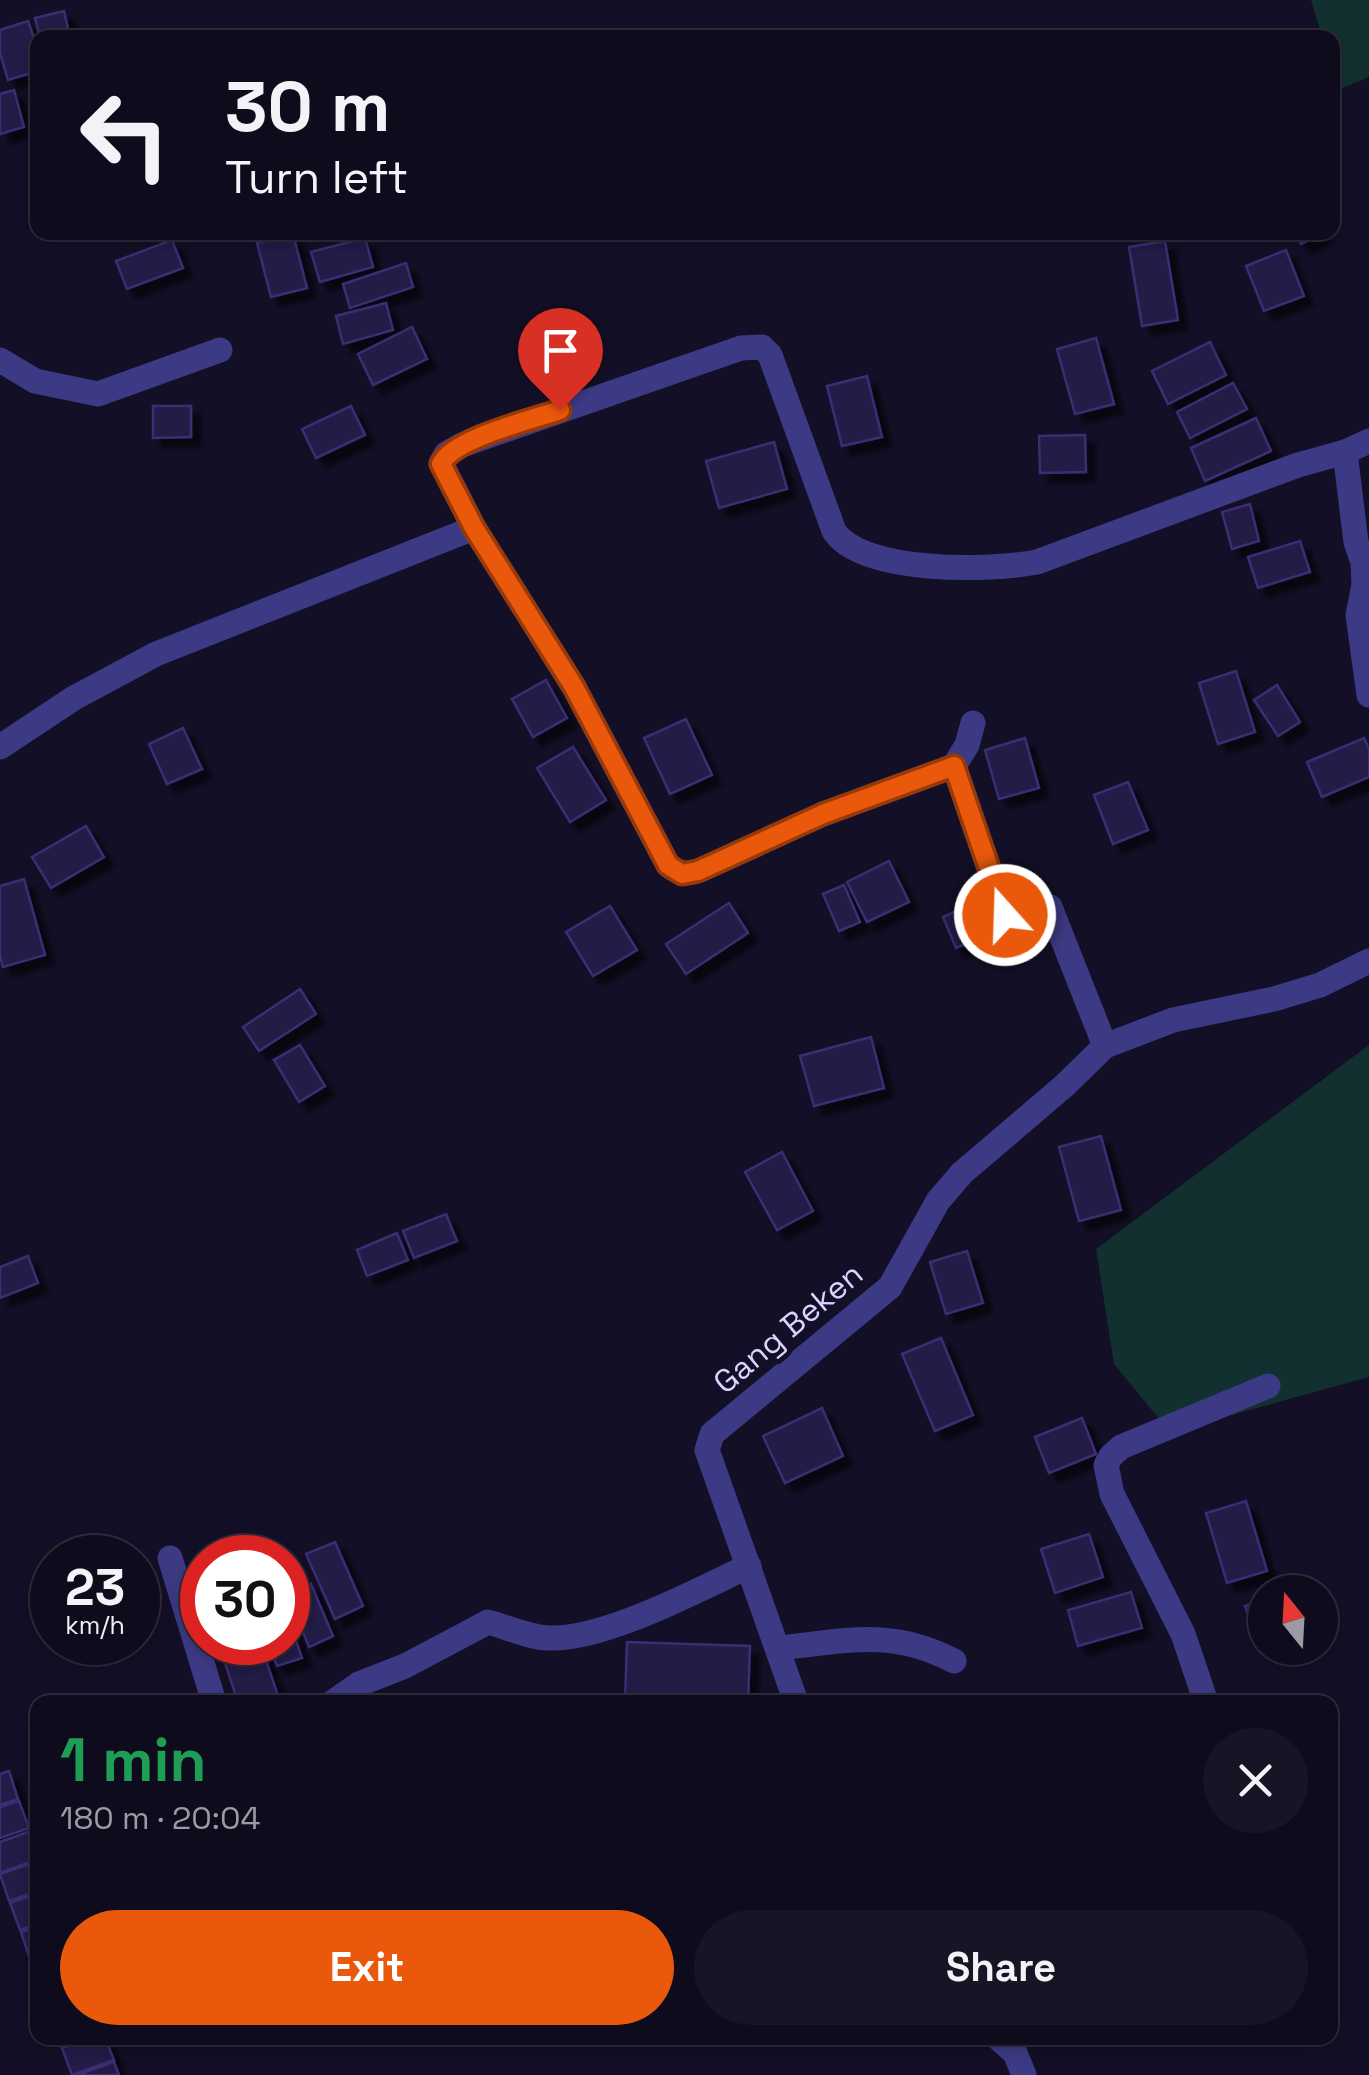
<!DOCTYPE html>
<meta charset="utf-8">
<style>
:root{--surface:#0e0b1c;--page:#171425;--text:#f1f3f6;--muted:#9b9ba3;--line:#2e2b3b;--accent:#ea580c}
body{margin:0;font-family:"Space Grotesk",sans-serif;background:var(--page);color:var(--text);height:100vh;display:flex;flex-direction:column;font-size:38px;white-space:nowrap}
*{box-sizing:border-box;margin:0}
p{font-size:32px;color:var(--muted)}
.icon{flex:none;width:55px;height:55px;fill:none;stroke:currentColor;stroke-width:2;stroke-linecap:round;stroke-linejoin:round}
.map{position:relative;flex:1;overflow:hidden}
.side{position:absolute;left:30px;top:1695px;width:1308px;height:350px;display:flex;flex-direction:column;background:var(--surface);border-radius:20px;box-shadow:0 5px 15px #0003,0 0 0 2px var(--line)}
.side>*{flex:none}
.banner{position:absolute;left:30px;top:30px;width:1310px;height:210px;border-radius:20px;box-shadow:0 5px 15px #0003,0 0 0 2px var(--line);background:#0e0b1c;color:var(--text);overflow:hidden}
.needle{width:65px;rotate:342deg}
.controls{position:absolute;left:1248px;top:1575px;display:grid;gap:20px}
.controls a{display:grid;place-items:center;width:90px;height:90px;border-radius:50%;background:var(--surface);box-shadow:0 5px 15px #0003,0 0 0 2px var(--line);font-size:50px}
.speed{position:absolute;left:30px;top:1535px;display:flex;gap:20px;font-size:50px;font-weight:700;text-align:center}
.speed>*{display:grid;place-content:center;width:130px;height:130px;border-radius:50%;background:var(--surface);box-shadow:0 5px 15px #0003,0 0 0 2px var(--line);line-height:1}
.speed small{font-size:25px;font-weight:400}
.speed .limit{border:15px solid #d22;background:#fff;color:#111}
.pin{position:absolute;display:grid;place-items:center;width:85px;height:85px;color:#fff;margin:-102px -42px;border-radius:50% 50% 50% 0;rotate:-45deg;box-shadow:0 0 10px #0007}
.pin .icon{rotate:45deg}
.me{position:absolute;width:110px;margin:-55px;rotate:340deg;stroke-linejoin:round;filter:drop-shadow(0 0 8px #0008)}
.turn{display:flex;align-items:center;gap:35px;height:210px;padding:0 30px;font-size:45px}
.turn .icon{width:130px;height:130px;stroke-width:2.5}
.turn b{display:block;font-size:70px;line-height:85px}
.round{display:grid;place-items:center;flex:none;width:105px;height:105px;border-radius:52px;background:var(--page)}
.head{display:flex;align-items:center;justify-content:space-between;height:170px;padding:0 30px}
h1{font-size:60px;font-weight:700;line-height:75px;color:#1e9e55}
.primary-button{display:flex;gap:20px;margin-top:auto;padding:20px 30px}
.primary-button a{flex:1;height:115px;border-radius:60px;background:var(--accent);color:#fff;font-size:40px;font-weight:700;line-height:115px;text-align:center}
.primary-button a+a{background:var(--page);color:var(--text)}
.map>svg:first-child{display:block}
.green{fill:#12302f}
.building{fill:#241b47;stroke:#3b2d73;stroke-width:2.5;filter:url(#shadow)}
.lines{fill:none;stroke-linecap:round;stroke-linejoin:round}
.street{stroke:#3d3a85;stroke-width:25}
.route-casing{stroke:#983908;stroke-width:25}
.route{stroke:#ea580c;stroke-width:18}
.labels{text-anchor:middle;stroke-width:10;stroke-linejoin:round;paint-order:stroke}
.street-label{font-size:32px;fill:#d9d4ff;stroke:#130f26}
</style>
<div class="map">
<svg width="1369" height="2075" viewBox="0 0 1369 2075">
<defs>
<filter id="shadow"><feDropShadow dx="9" dy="9" stdDeviation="2.5" flood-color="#0009"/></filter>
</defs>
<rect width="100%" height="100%" fill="#130f26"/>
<!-- green -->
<g class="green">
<path d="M 1311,0 L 1369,0 L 1369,77 L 1338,90 L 1333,73 L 1332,38 L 1322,37 Z"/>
<path d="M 1369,1045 L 1369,1377 L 1170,1432 L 1114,1364 L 1096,1249 Z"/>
</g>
<!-- building -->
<g class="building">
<path d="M 64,11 L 70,38 L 40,38 L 35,18 Z"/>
<path d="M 28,21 L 38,50 L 38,71 L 8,80 L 0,53 L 0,30 Z"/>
<path d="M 14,90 L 24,127 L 0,134 L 0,94 Z"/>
<path d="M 1296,232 L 1325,232 L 1301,244 Z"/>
<path d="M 293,234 L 307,288 L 271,297 L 257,243 Z"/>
<path d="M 365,238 L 373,267 L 320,282 L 311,252 Z"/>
<path d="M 172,240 L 183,268 L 127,289 L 116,261 Z"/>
<path d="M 1165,241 L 1178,320 L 1142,326 L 1129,247 Z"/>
<path d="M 1286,250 L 1304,296 L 1264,311 L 1246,266 Z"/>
<path d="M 406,263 L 413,287 L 350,308 L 343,284 Z"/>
<path d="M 386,303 L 393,330 L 343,344 L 336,316 Z"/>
<path d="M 412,327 L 427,359 L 373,385 L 358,354 Z"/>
<path d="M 1096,338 L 1114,404 L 1075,414 L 1057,349 Z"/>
<path d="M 1210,342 L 1226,375 L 1168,404 L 1152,371 Z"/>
<path d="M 867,376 L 882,437 L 842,446 L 827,386 Z"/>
<path d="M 1233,383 L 1247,409 L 1190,438 L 1177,412 Z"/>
<path d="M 153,406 L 191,406 L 191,437 L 153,438 Z"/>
<path d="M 351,406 L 365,435 L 316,458 L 302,429 Z"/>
<path d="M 1256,418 L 1271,451 L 1205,481 L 1191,448 Z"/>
<path d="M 1085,435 L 1086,472 L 1040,473 L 1039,436 Z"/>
<path d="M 774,442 L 787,489 L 719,508 L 706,461 Z"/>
<path d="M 1250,504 L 1259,541 L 1232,549 L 1222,512 Z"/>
<path d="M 1300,541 L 1310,572 L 1258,588 L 1248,557 Z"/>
<path d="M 1236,671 L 1255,732 L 1218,744 L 1199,683 Z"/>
<path d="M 546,680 L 567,718 L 533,737 L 512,699 Z"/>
<path d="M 1277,685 L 1300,722 L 1278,736 L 1254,700 Z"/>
<path d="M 686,719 L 712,775 L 670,794 L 644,738 Z"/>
<path d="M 183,728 L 202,769 L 167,784 L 149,744 Z"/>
<path d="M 1025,738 L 1039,788 L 999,799 L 985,750 Z"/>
<path d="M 1364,738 L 1369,749 L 1369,777 L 1322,797 L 1307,762 Z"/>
<path d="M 573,747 L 606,800 L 570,822 L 537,768 Z"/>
<path d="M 1128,782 L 1148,830 L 1113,844 L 1094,795 Z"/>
<path d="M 86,826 L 104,857 L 51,888 L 32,857 Z"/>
<path d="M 889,861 L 909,902 L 867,922 L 847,882 Z"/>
<path d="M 24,879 L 45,955 L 3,967 L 0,956 L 0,886 Z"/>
<path d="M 844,885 L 860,922 L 839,931 L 823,894 Z"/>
<path d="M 986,898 L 999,930 L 956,948 L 943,917 Z"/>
<path d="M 729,903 L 748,933 L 686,974 L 666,944 Z"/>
<path d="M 610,906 L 637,950 L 593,976 L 566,932 Z"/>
<path d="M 300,989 L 316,1014 L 259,1051 L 243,1027 Z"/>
<path d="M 871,1037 L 884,1088 L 814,1106 L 800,1056 Z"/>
<path d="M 300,1045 L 325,1086 L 299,1102 L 274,1060 Z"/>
<path d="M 1101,1136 L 1121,1210 L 1079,1221 L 1059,1147 Z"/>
<path d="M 782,1152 L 813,1211 L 777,1230 L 745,1172 Z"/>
<path d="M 446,1214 L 457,1241 L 414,1258 L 403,1231 Z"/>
<path d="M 397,1233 L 408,1260 L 367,1276 L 357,1250 Z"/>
<path d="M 967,1251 L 983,1303 L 946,1314 L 930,1262 Z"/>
<path d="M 28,1256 L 38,1283 L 0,1298 L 0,1267 Z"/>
<path d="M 941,1338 L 973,1415 L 935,1431 L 902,1354 Z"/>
<path d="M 822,1408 L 843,1456 L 785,1483 L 763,1436 Z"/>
<path d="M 1082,1418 L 1096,1454 L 1049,1473 L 1035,1437 Z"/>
<path d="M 1246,1501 L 1267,1571 L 1227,1583 L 1206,1513 Z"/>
<path d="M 1089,1534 L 1103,1577 L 1055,1593 L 1041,1549 Z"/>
<path d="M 335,1542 L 363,1606 L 335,1619 L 306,1554 Z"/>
<path d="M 311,1584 L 333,1636 L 309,1647 L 288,1594 Z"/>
<path d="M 1131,1592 L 1142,1628 L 1078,1646 L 1068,1610 Z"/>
<path d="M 1265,1599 L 1265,1633 L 1257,1637 L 1245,1606 Z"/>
<path d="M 288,1618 L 302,1658 L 277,1666 L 268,1642 L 288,1642 Z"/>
<path d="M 227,1642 L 260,1642 L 280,1702 L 238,1702 L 219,1645 Z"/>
<path d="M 627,1642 L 750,1646 L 748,1702 L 625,1702 Z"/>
<path d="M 9,1771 L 18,1799 L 0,1805 L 0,1774 Z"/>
<path d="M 19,1801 L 29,1828 L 0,1838 L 0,1807 Z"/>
<path d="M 31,1831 L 38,1859 L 0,1873 L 0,1842 Z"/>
<path d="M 38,1861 L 38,1891 L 9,1901 L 0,1874 Z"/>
<path d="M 38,1893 L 38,1924 L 20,1930 L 10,1903 Z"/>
<path d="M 38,1926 L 38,1957 L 30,1959 L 21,1932 Z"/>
<path d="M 91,2038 L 105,2038 L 114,2060 L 72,2075 L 62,2048 Z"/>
<path d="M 114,2062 L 119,2075 L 77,2075 Z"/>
</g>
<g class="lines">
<!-- street -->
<g class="street">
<path d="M 0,360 L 35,381 L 98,394 L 220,350"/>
<path d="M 1369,441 L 1345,452 L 1356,542 L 1363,562 L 1364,585 L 1358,615 L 1369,695"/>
<path d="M 474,528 L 441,463 L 446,454 L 462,445 L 741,348 L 762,347 L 770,355 L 834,531 C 862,574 991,571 1037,562 L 1298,465 L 1345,452"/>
<path d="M 973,723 L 967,745 L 954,766 L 1005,915 L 1042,904 L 1050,907 L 1105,1046"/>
<path d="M 0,747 L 74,698 L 156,654 L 474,528 L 574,687 L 668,865 C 677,873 686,875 698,871 L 823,814 L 954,766"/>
<path d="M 170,1558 L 214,1702"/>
<path d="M 779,1648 C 846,1641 891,1628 954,1661"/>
<path d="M 333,1702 L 359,1684 L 405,1666 L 488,1622 C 507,1627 530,1638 549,1638 C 605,1640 697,1590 749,1566"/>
<path d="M 796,1702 L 707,1450 L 712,1434 L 890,1287 L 938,1201 L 962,1173 L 1064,1086 L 1105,1046 L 1173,1020 L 1274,999 L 1320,985 L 1369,961"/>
<path d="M 1206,1702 L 1183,1634 L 1112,1494 L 1106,1465 L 1111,1456 L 1121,1447 L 1268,1386"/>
<path d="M 998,2038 L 1015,2053 L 1024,2075"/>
</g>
</g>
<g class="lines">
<!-- route casing -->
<g class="route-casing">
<path id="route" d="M 560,410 C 532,420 454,438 441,464 L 474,528 L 574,687 L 668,865 L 682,874 L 698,871 L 823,814 L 954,766 L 1005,915"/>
</g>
<!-- route -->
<use href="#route" class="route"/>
</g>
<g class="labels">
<!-- street labels -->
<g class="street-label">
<text transform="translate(788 1328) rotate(-40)" y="11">Gang Beken</text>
</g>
</g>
</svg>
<div class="controls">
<a><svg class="needle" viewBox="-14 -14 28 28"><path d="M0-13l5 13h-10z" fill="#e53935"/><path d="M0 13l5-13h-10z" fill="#9b9ba3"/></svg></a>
</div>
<div class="speed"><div>23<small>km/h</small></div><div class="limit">30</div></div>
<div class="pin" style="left:560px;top:410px;background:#d93025"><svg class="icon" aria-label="arrive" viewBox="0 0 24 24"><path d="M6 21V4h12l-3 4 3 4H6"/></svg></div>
<svg class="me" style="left:1005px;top:915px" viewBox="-20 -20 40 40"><circle r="17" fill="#ea580c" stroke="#fff" stroke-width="3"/><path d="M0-11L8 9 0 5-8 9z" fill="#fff"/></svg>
<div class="banner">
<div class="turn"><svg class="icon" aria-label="left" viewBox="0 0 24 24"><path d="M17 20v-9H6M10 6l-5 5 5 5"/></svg><div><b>30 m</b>Turn left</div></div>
</div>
<section class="side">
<div class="head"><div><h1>1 min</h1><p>180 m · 20:04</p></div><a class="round"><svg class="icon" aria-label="close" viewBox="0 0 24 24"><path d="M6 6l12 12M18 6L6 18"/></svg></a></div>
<div class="primary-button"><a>Exit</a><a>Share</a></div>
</section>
</div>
